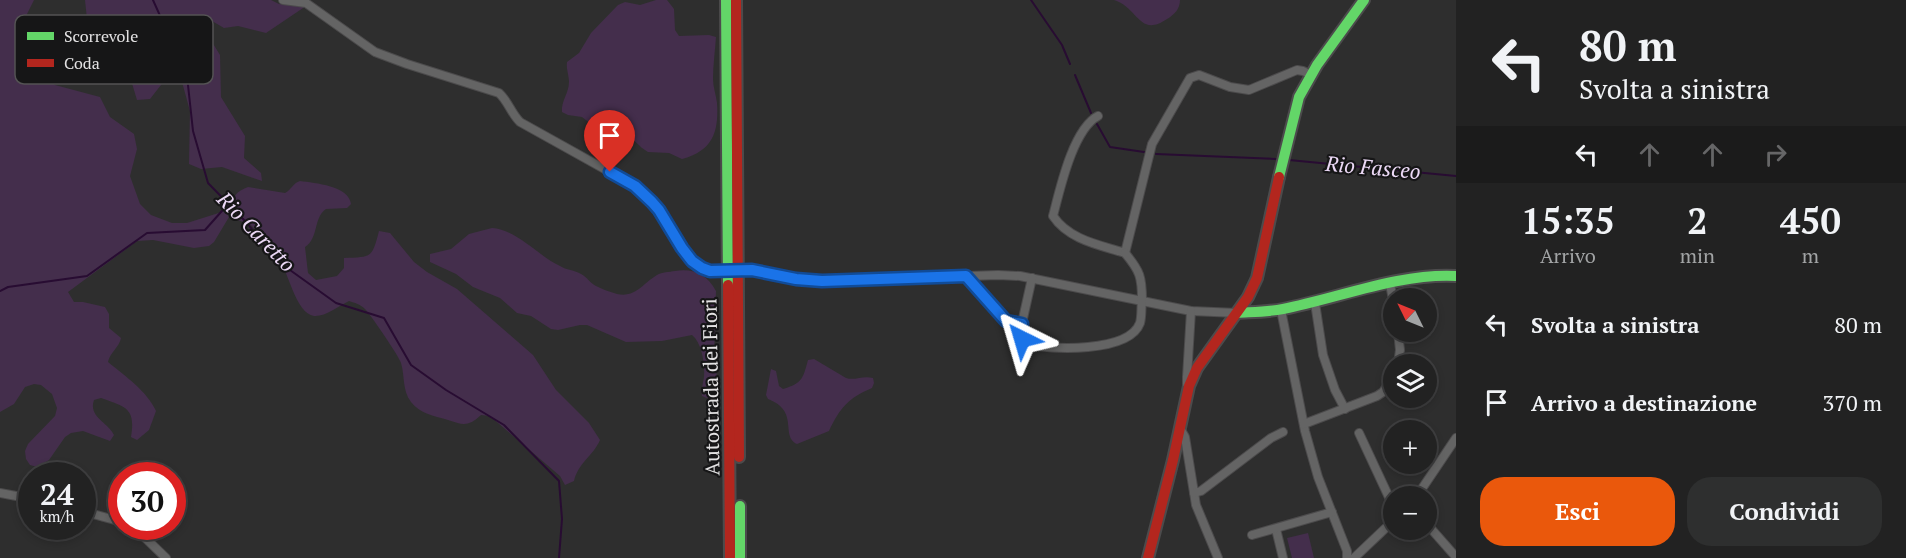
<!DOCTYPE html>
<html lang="it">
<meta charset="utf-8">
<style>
:root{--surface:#222;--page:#2e2f2f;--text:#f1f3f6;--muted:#a2a4a5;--line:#3f3f40;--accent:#ea580c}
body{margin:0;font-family:"PT Serif",serif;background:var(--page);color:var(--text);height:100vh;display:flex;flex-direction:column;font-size:22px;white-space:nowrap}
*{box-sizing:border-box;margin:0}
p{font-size:20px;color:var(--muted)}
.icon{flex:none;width:33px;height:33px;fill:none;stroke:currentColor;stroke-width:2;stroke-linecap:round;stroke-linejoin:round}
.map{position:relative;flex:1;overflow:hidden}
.sheet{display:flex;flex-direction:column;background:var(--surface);width:450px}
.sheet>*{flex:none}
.hud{background:#222;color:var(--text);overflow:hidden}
.needle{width:39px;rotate:313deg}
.fabs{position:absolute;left:1383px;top:288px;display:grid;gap:12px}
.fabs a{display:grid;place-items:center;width:54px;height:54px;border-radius:50%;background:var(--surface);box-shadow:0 3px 9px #0003,0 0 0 2px var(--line);font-size:30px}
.speed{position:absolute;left:18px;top:462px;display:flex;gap:12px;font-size:30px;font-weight:700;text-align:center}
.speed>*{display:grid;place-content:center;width:78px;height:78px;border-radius:50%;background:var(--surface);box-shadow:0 3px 9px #0003,0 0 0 2px var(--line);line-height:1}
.speed small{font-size:15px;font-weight:400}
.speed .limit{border:9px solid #d22;background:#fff;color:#111}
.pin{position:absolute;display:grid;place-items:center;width:51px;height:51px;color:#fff;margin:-62px -26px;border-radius:50% 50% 50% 0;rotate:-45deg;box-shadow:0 0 6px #0007}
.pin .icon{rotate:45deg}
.me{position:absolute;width:66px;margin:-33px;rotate:320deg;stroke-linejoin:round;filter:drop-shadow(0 0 4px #0008)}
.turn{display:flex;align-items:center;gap:21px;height:126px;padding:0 24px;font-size:27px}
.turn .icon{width:78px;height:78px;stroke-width:2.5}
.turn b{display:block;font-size:42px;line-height:51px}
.lanes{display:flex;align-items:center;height:57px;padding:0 24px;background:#0003;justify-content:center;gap:30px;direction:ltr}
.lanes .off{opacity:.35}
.eta{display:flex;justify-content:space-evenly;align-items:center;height:102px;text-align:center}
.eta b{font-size:36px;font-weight:700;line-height:42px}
.primary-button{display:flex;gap:12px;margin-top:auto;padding:12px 24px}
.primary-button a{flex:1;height:69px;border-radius:24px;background:var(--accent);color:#fff;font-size:24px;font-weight:700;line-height:69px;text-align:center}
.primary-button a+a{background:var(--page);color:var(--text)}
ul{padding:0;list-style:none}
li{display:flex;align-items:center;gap:18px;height:78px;padding:0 24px}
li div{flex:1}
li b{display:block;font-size:22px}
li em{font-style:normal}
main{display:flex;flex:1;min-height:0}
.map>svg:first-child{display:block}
.green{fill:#442e4c}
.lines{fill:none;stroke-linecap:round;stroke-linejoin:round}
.stream{stroke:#280c32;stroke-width:2}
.street-casing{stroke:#4c4b4c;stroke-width:10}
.fast-casing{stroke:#4c4b4c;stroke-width:14}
.jam-casing{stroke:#4c4b4c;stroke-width:14}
.street{stroke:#646464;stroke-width:8}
.fast{stroke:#63d668;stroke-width:10}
.jam{stroke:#b3261e;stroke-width:10}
.street-bridge-casing{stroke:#4c4b4c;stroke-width:10;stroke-linecap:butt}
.street-bridge{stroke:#646464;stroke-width:8}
.route-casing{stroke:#114b97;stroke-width:15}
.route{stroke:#1a73e8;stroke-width:10}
.labels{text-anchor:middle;stroke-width:4.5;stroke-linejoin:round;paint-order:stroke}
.street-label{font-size:20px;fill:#e3e2e3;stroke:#161617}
.water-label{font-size:21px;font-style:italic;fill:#ecd9f6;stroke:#161617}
.key{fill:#161617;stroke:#545354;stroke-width:1.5}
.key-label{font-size:16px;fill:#e3e2e3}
</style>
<main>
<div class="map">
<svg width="1456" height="558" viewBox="0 0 1456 558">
<rect width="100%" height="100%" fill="#2e2e2e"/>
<!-- green -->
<g class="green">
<path d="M 0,0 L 34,0 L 24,20 L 54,20 C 56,27 58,33 56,39 C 50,56 30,71 55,85 L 100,97 L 110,117 L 134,134 L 137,149 L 130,176 L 140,204 L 151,215 L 172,223 L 187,223 L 225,211 L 229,217 L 214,242 L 209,246 L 194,248 L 153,240 L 137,241 L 68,292 L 74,302 L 83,302 L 105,307 L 109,314 L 109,328 L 121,338 C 119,348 110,352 108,362 C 125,376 147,391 156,411 L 149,430 L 137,440 L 131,437 C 136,407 125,407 101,398 L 94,400 C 88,417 108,422 114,435 L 110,441 L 83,431 L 71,433 L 65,437 L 49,460 L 37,467 L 30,465 L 26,459 L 25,451 L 28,444 L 55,416 L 57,408 L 52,394 L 41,385 L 34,384 L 25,387 L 14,404 L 0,412 Z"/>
<path d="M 85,0 L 271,0 L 279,4 L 306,6 L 266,33 L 238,26 L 224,28 L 212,21 L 205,19 L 202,26 L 220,55 L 221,97 L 245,136 L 244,158 L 261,173 L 262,181 L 222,167 L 201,169 L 189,164 L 190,111 L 182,82 L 168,76 L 150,99 L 137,100 L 131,80 L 140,52 L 109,22 L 87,19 Z"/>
<path d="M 656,0 L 667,0 L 674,9 L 675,30 L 679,36 L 709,35 L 716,37 C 715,51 713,65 713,79 C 713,87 716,95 717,103 C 719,133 712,151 682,159 L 669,153 L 648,152 L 642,148 L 621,128 L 613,126 L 599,130 L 582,117 L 568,115 L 562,112 C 561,101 569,93 569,82 C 569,75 566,69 567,62 L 579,53 L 591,33 L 618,5 L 625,2 L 640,5 Z"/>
<path d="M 1114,0 L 1180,0 C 1180,9 1174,15 1167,19 C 1139,38 1139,8 1114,0 Z"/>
<path d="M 300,181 C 315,183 349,186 351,204 L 347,208 L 326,209 C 313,218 319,238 305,247 L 308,273 L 316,280 L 337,276 L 344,268 L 344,258 C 372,257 372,258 379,231 L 390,233 L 414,262 L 427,272 L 457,289 L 533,355 L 556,390 L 589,423 L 600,440 C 593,456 578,463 574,481 L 565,485 L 560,476 L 490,416 L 481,415 C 468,427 463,425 448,420 C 435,416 420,414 411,402 C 402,390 405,376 401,363 C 399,356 370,314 365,309 C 360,304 355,303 349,301 C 339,306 325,317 314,316 C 296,313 289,274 280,261 C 276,254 268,250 263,245 C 258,239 257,230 251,225 L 235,219 C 233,203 229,194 248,187 L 285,193 C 291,190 293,183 300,181 Z"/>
<path d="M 492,228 C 518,230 538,256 560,266 C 566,270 575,270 581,274 C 587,277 590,283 596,286 C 602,289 610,292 617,294 C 636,298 643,283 657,275 C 662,272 669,272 675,271 C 693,268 707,274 716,291 L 714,355 L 717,378 L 714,393 L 709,399 L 702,396 C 701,389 703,384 704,377 C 705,364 702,343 692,335 L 662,341 L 626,342 L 587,325 L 580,325 L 558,330 L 551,329 L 531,316 L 517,313 L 500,298 L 473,287 L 456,274 L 430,262 L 430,254 L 451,249 L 469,234 Z"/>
<path d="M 814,359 L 846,378 C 855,381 863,375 873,378 L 874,383 L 872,388 C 848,398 840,408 829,431 L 797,444 C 780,436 800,411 768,399 L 766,395 L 771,369 L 776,371 L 779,386 L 783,389 C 803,383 803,378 808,360 Z"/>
<path d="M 1308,533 L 1314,558 L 1292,558 L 1287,538 Z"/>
</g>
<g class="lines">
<!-- stream -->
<g class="stream">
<path d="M 153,0 L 187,76 L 193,131 L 208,183 L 247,223 L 276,260 L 336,303 L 384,318 L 411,365 L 446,390 L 504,425 L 559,481 L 562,519 L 559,558"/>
<path d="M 1031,0 L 1062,45 L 1070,64"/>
<path d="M 1075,75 L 1091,113"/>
<path d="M 1097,124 L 1110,147 L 1144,152"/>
<path d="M 1156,154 L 1276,159"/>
<path d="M 1289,160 L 1456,176"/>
<path d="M 0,291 L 8,287 L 87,276 L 147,233 L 205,230 L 229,203"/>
</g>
<!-- street casing -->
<g class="street-casing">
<g id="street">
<path d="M 283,0 L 306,3 L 375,52 L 407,64 L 499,93 C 508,101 511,113 520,122 L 635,186 L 659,210 L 682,248 L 692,261 L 710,271"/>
<path d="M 1098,116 C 1073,129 1060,189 1053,216 C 1069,240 1100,245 1125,253 L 1152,144 L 1190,78 L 1199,75 L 1230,87 L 1249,90 L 1297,70 L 1303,71 L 1311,75"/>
<path d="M 752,270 L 796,280 L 822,281 L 998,275 L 1020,276 L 1191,311 L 1237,313"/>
<path d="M 966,276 L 1006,321 L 1022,324"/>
<path d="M 1032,278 L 1020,332 L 1026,344 C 1050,350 1129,353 1140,323 C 1142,316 1141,307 1142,300 C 1142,277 1140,271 1125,253"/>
<path d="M 1390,284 L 1394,305"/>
<path d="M 1315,303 L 1323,355 L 1335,390 L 1345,409"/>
<path d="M 1281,310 L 1305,431 L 1318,477 L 1347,551 L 1347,558"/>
<path d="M 1398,364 L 1400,350 L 1398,332"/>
<path d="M 1189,386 L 1187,384 L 1187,377 L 1191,311"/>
<path d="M 1304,424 L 1377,396 L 1383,392 L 1394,375"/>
<path d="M 1181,430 L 1185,437 L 1196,505 L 1218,558"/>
<path d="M 1359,433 L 1394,508"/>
<path d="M 0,493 L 32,499"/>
<path d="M 1194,493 L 1201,491 L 1271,438 L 1283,432"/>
<path d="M 1417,496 L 1456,438"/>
<path d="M 82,511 L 122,522"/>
<path d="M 1426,523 L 1456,557"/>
<path d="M 131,526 L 136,529 L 166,558"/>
<path d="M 1276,529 L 1283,558"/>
<path d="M 1252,535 L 1332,512"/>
<path d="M 1354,558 L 1394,520"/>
</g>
</g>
<!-- fast casing -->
<g class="fast-casing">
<g id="fast">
<path d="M 726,0 L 728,285"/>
<path d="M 1279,177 L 1299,97 L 1317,65 L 1364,0"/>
<path d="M 1237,313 C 1252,312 1268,312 1283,309 C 1339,298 1399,273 1456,276"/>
<path d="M 740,506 L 740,558"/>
</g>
</g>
<!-- jam casing -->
<g class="jam-casing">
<g id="jam">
<path d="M 736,0 L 739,457"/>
<path d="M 728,285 L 730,558"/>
<path d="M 1148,558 L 1173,460 L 1189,386 L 1197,368 L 1248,297 L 1257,278 L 1279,177"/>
</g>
</g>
<!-- street -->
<use href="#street" class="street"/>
<!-- fast -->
<use href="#fast" class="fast"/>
<!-- jam -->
<use href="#jam" class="jam"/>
<!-- street-bridge casing -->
<g class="street-bridge-casing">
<path id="street-bridge" d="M 710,271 L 752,270"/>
</g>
<!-- street-bridge -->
<use href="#street-bridge" class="street-bridge"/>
</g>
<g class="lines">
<!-- route casing -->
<g class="route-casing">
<path id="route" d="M 610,172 L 635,186 L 652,202 L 659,210 L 682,248 L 692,261 L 702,268 L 710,271 L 752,270 L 796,279 L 822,281 L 966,276 L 1006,321 L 1022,324 L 1020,332 L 1022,339"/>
</g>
<!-- route -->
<use href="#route" class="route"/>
</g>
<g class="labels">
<!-- street labels -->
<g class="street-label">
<text transform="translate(711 387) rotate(-91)" y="7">Autostrada dei Fiori</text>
</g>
<!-- water labels -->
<g class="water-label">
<text transform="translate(1373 168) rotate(5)" y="7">Rio Fasceo</text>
<text transform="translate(256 232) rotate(46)" y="7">Rio Caretto</text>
</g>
</g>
<!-- legend -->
<rect x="15" y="15" width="198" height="69" rx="9" class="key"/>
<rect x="27" y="32" width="27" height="8" fill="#63d668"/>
<rect x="27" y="59" width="27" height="8" fill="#b3261e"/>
<g class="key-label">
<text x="64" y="42">Scorrevole</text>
<text x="64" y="69">Coda</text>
</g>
</svg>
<div class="fabs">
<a><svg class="needle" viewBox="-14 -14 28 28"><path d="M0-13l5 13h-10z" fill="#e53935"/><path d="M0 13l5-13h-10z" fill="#a2a4a5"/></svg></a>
<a><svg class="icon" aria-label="layers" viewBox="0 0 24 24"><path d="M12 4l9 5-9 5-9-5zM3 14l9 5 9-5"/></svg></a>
<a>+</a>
<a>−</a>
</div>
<div class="speed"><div>24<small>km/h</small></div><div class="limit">30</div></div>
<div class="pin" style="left:610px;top:172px;background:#d93025"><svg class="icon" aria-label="arrive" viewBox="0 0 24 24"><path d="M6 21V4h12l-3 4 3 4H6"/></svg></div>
<svg class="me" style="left:1022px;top:339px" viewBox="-20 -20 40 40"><path d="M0-17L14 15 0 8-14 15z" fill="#1a73e8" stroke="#fff" stroke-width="4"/></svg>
</div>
<section class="sheet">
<div class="hud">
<div class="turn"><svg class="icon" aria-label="left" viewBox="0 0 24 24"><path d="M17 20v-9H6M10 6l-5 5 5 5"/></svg><div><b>80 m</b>Svolta a sinistra</div></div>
<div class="lanes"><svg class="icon" aria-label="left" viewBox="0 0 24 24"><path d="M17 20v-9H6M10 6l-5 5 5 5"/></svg><svg class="icon off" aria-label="ahead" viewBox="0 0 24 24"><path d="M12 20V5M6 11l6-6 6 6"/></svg><svg class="icon off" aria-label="ahead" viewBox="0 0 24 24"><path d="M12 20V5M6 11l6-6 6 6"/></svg><svg class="icon off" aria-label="right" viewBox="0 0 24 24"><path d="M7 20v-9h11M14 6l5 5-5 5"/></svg></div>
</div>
<div class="eta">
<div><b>15:35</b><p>Arrivo</p></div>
<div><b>2</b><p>min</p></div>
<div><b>450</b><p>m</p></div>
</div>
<ul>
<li><svg class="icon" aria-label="left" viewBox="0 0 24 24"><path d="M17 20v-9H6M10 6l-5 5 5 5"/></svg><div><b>Svolta a sinistra</b></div><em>80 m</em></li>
<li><svg class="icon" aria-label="arrive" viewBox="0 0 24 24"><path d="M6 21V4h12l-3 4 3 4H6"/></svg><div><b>Arrivo a destinazione</b></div><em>370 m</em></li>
</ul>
<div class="primary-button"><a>Esci</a><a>Condividi</a></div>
</section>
</main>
